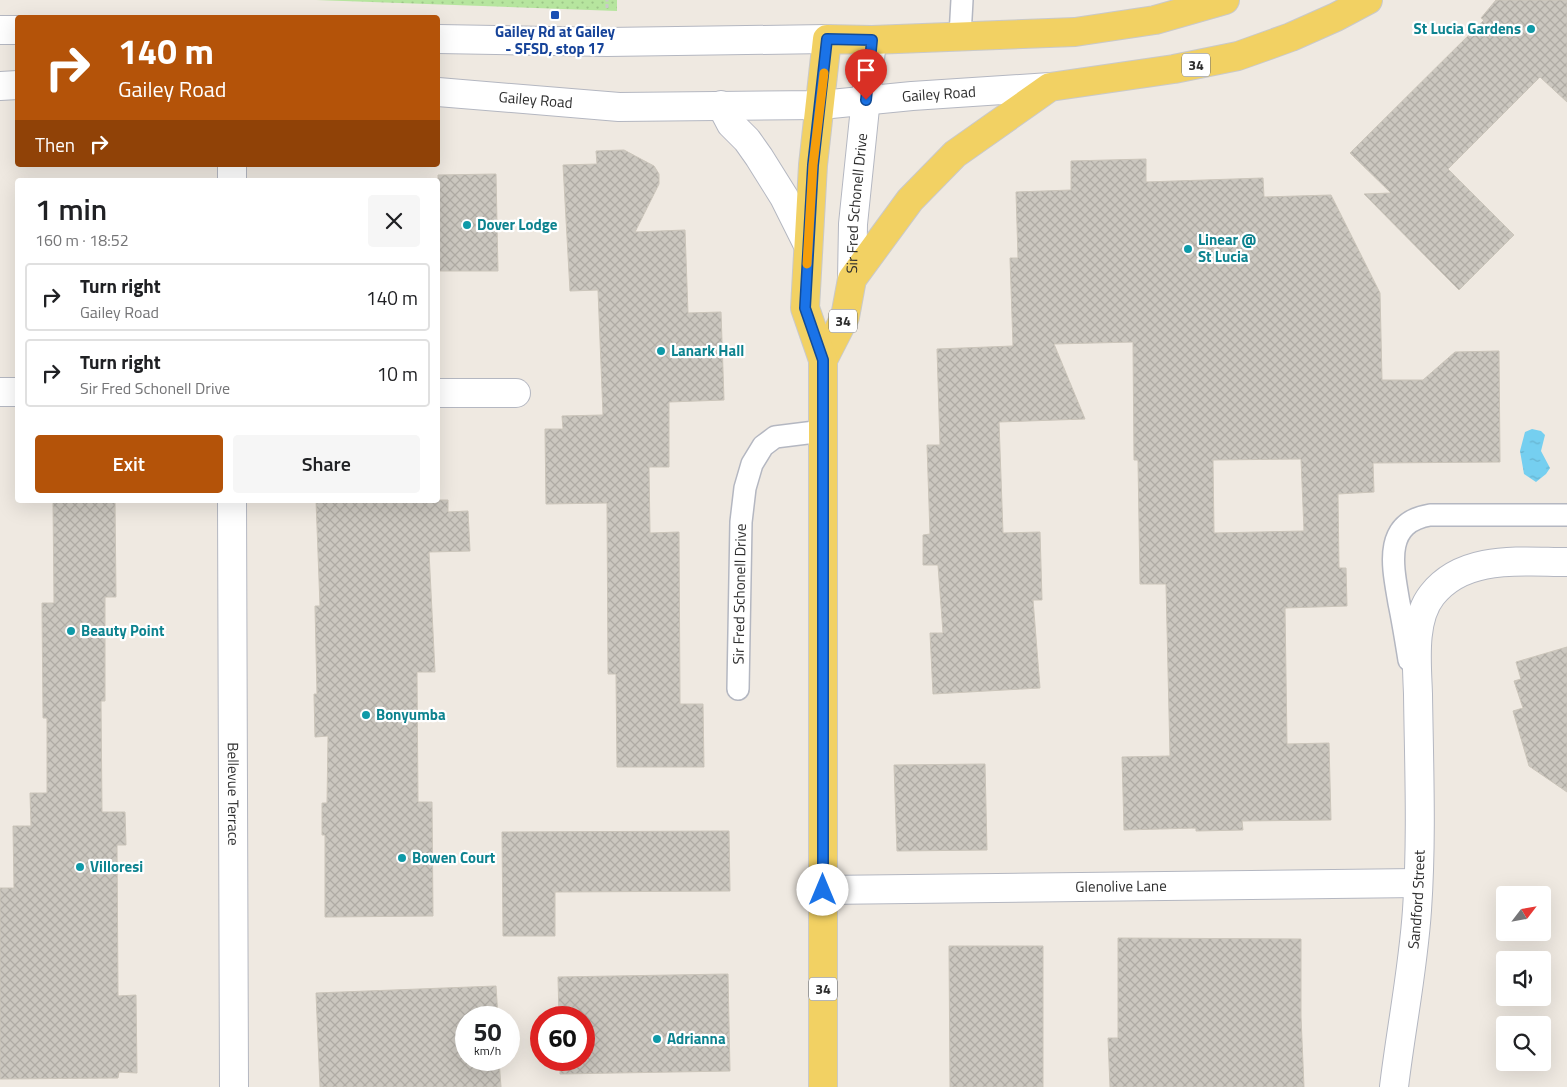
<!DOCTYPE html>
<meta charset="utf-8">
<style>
:root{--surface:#fff;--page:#f6f6f6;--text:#202124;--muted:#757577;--line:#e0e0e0;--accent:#b45309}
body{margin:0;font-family:"Titillium Web",sans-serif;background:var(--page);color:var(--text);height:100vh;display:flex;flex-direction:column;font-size:19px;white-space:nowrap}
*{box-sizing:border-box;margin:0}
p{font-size:16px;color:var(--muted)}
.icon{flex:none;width:28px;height:28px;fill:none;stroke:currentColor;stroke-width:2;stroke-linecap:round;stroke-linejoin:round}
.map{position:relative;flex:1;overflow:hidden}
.sheet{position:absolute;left:15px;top:178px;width:425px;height:325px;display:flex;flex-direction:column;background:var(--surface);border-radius:5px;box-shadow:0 5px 20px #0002}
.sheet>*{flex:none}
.hud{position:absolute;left:15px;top:15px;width:425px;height:152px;border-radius:5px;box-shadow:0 5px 20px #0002;background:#b45309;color:#fff;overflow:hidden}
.needle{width:32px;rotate:59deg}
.controls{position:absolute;left:1496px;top:886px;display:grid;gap:10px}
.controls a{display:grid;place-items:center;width:55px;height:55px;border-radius:5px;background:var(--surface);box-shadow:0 5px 20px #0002;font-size:25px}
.speed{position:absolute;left:455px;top:1006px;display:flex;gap:10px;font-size:25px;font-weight:700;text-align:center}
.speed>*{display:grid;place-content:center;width:65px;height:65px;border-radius:50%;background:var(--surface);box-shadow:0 5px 20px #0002;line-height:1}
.speed small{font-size:12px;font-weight:400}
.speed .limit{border:8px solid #d22;background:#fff;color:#111}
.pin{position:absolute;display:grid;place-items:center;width:42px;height:42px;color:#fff;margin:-51px -21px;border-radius:50% 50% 50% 0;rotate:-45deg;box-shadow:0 0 5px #0007}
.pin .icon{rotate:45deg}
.me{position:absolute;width:55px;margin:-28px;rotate:0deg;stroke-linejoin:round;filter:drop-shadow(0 0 4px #0008)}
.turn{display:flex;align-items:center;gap:18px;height:105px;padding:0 20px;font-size:22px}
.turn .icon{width:65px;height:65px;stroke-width:2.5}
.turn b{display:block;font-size:35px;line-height:42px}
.then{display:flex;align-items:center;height:48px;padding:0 20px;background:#0003;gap:10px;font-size:19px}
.round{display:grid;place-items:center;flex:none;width:52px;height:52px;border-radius:5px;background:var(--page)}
.summary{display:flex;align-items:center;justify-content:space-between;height:85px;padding:0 20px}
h1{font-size:30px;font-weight:600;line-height:38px}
.action{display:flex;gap:10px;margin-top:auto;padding:10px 20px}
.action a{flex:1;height:58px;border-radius:5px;background:var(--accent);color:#fff;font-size:20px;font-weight:600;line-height:58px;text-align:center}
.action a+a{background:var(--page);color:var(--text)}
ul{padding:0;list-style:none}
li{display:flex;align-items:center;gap:15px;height:68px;margin:0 10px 8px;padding:0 10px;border:2px solid var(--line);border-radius:5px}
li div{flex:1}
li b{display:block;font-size:19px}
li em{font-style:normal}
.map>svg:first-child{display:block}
.green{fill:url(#green-dots)}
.water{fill:url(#water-ripples)}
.building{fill:url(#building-cross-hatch);stroke:#cbc5ba;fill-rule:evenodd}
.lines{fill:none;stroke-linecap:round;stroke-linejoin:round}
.service-casing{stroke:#b4b7c1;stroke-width:24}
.minor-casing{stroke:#b4b7c1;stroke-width:30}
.secondary-casing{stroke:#b4b7c1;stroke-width:30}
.primary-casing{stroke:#c9c9c9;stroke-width:30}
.path{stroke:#c9c9c9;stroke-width:3;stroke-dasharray:4 2.5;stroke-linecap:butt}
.service{stroke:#fff;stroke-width:21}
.minor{stroke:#fff;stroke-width:28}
.secondary{stroke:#fff;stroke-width:28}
.primary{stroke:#f2d163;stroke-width:28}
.route-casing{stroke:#114b97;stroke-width:12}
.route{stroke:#1a73e8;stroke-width:9}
.slow{stroke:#f59e0b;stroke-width:9}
.transit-dot{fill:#1a4fb4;stroke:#fff;stroke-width:2}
.culture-dot{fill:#0f9aa8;stroke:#fff;stroke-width:2}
.labels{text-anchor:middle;stroke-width:4.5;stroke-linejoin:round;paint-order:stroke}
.shield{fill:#fff;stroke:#6d6d6d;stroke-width:1}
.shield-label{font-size:14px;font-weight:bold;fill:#2e2e2e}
.culture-label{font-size:15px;font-weight:bold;fill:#0d838f;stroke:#fff;text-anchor:start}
.transit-label{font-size:15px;font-weight:bold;fill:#164399;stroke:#fff}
.street-label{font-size:15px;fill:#2e2e2e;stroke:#fff}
</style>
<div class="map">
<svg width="1567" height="1087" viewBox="0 0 1567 1087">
<defs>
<pattern id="green-dots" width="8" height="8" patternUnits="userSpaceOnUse" patternTransform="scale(1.25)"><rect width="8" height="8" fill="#b6e59e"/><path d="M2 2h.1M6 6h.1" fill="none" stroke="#9dc588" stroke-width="1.8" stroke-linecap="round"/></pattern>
<pattern id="water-ripples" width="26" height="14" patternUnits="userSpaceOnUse" patternTransform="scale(1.25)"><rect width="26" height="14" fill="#75cff0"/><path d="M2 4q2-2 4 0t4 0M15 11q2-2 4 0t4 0" fill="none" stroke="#66b2ce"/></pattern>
<pattern id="building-cross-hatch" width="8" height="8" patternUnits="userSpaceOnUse" patternTransform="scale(1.25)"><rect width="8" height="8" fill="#cbc7bf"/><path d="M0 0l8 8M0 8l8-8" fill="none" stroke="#afaba4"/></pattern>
</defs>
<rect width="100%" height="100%" fill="#efe9e1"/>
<!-- green -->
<path class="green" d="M 316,0 L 617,0 L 617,11 Z"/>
<!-- water -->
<path class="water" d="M 1532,429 L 1541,431 L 1545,435 L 1541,451 L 1550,468 L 1546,474 L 1536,482 L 1524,474 L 1520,451 L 1525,432 Z"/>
<!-- building -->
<g class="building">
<path d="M 1496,0 L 1567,0 L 1567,102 L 1540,77 L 1448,169 L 1514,235 L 1459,290 L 1364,194 L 1391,193 L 1350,153 L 1484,20 L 1481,18 Z"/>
<path d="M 624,150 L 654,166 L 659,174 L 659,184 L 635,232 L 685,230 L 688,313 L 721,312 L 724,400 L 669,402 L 669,467 L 649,467 L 650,533 L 679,532 L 680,704 L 703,704 L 704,767 L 617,767 L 616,674 L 608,674 L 607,503 L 546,504 L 545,429 L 563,429 L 562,416 L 603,415 L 598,290 L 570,291 L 563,165 L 597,164 L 596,151 Z"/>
<path d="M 1146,159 L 1146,182 L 1263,178 L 1264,197 L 1331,195 L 1380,293 L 1382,380 L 1423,380 L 1455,352 L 1499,351 L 1500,462 L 1373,463 L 1374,492 L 1338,494 L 1339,568 L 1346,568 L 1347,606 L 1285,608 L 1287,744 L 1329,743 L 1331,820 L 1242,821 L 1243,830 L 1196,831 L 1196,828 L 1124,830 L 1122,757 L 1170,756 L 1166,584 L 1140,584 L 1138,460 L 1134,460 L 1133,342 L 1054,344 L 1085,419 L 999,422 L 1003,533 L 1040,532 L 1042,600 L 1033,600 L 1040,688 L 933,694 L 930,633 L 943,633 L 938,565 L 923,565 L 923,535 L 930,534 L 927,445 L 940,445 L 937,349 L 1013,346 L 1010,258 L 1018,258 L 1016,192 L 1071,190 L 1071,161 ZM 1301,459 L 1304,531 L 1214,533 L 1213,460 Z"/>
<path d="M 496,174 L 498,271 L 438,271 L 438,175 Z"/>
<path d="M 53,500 L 115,500 L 116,597 L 105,597 L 105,701 L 101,701 L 102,812 L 125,812 L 126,845 L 117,845 L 118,996 L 136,995 L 137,1073 L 119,1072 L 118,1078 L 0,1079 L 0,888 L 14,888 L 13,826 L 31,826 L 30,793 L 47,793 L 47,718 L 43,718 L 42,603 L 54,603 Z"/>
<path d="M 316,500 L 448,500 L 448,512 L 468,511 L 470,551 L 429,552 L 435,672 L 417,672 L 418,802 L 432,802 L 433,916 L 325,917 L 325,835 L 322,835 L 322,803 L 327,803 L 328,736 L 315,737 L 314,694 L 317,694 L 315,606 L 320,606 Z"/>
<path d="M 1567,647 L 1567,792 L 1529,766 L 1513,711 L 1523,708 L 1514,681 L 1521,679 L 1516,662 Z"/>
<path d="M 985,764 L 987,850 L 897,851 L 894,765 Z"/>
<path d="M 729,831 L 730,891 L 555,892 L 555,936 L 503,936 L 502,832 Z"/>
<path d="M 1118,938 L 1301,939 L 1301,1017 L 1304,1087 L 1110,1087 L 1108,1038 L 1118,1038 Z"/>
<path d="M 949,946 L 1043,946 L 1043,1087 L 950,1087 Z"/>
<path d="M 728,974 L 730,1071 L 560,1074 L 560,1060 L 584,1060 L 584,1018 L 559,1018 L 558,977 Z"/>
<path d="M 496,986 L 498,1018 L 466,1018 L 466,1060 L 499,1060 L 501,1087 L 320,1087 L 316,993 Z"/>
</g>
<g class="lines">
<!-- service casing -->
<g class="service-casing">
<g id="service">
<path d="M 960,36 L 962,0"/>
<path d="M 1409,660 C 1406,641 1403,622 1399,603 C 1393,567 1382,523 1430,515 L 1567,515"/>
<path id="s1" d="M 738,689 L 741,522 L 745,488 L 752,464 L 763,446 L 775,437 L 823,431"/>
</g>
</g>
<!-- minor casing -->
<g class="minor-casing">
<g id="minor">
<path d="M 232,165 L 232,180"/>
<path d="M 0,392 L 18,392"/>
<path d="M 438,393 L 516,393"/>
<path id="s2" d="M 232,500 L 234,1087"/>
<path id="s3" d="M 823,890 L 1418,883"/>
<path id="s4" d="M 1394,1087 C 1401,1028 1413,970 1417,910 C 1422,839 1419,766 1418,694 C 1417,664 1412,620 1432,595 C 1464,554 1522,562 1567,562"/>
</g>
</g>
<!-- secondary casing -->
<g class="secondary-casing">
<g id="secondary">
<path d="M 0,30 L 18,30"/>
<path d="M 438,39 L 607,42 L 827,39"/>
<path d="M 0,86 L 18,85"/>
<path id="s5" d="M 438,92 L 619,107 L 821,105 L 912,96 L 1050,87"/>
<path d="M 721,105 L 731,124 L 747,140 L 759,157 L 784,197 L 808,245"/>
<path id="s6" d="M 852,279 L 853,224 L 872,40"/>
</g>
</g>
<!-- primary casing -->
<g class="primary-casing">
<g id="primary">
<path d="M 823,360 L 845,317 L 852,279 L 910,200 L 955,154 L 1050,87 L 1174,69 L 1238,56 L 1291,37 L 1336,17 L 1368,0"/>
<path d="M 823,1087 L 823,360 L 805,308 L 813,165 L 827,39 L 872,40 L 1075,32 L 1155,20 L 1225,0"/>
</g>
</g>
<!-- path -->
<path class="path" d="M 607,8 L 607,0"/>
<!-- service -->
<use href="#service" class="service"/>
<!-- minor -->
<use href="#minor" class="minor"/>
<!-- secondary -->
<use href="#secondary" class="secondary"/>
<!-- primary -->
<use href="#primary" class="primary"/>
</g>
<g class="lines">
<!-- route casing -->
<g class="route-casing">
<path id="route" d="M 823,890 L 823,360 L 805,308 L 813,165 L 827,39 L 872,40 L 866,100"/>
</g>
<!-- route -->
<use href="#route" class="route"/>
<!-- slow -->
<path class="slow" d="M 807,264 L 813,165 L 824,73"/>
</g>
<!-- markers -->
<rect class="transit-dot" x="550" y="10" width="10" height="10" rx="2.5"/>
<g class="culture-dot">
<circle cx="1531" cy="29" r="5"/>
<circle cx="467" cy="225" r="5"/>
<circle cx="1188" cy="249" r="5"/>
<circle cx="661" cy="351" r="5"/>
<circle cx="71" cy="631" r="5"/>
<circle cx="366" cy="715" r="5"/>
<circle cx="402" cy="858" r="5"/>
<circle cx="80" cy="867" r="5"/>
<circle cx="657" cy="1039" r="5"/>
</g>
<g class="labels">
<!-- shield labels -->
<g class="shield">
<rect x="1182" y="53.5" width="28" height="23" rx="4"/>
<rect x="829" y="309.5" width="28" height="23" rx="4"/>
<rect x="809" y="977.5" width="28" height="23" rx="4"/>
</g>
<g class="shield-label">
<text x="1196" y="70">34</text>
<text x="843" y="326">34</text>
<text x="823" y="994">34</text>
</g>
<!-- culture labels -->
<g class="culture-label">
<text x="1521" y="34" text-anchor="end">St Lucia Gardens</text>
<text x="477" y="230">Dover Lodge</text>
<text x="1198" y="245">Linear @<tspan x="1198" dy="17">St Lucia</tspan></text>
<text x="671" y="356">Lanark Hall</text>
<text x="81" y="636">Beauty Point</text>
<text x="376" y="720">Bonyumba</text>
<text x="412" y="863">Bowen Court</text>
<text x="90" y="872">Villoresi</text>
<text x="667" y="1044">Adrianna</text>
</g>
<!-- transit labels -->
<g class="transit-label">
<text x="555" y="37">Gailey Rd at Gailey<tspan x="555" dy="17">- SFSD, stop 17</tspan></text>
</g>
<!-- street labels -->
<g class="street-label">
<text dy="5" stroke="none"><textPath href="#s5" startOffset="502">Gailey Road</textPath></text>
<text dy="5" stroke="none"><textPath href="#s5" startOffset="98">Gailey Road</textPath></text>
<text dy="5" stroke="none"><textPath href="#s6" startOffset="76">Sir Fred Schonell Drive</textPath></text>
<text dy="5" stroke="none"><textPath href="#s1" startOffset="95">Sir Fred Schonell Drive</textPath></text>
<text dy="5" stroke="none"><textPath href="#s2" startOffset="294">Bellevue Terrace</textPath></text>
<text dy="5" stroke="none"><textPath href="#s3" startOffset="298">Glenolive Lane</textPath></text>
<text dy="5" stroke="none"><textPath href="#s4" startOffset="189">Sandford Street</textPath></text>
</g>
</g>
</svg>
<div class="controls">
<a><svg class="needle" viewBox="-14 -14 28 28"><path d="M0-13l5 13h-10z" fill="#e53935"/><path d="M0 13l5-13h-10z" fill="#757577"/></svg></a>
<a><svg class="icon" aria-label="sound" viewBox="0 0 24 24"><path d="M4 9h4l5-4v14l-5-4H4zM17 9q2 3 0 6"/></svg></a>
<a><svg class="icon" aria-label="search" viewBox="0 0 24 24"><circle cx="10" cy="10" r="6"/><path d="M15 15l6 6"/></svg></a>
</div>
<div class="speed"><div>50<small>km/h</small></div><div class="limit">60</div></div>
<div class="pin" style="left:866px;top:100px;background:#d93025"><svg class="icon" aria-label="arrive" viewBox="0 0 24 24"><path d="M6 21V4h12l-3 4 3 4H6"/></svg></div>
<svg class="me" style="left:823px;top:890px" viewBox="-20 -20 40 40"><circle r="19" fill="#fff"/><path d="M0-13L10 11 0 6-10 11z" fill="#1a73e8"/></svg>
<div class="hud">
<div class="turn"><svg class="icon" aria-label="right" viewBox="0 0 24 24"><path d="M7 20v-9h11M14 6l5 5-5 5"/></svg><div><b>140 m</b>Gailey Road</div></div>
<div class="then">Then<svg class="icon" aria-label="right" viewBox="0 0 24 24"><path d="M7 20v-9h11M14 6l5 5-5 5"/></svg></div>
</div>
<section class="sheet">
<div class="summary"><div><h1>1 min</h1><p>160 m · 18:52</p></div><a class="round"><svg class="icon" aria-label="close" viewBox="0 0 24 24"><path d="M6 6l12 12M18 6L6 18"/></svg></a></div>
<ul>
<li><svg class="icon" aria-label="right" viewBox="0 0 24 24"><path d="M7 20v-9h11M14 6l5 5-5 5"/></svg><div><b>Turn right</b><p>Gailey Road</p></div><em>140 m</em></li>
<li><svg class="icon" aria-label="right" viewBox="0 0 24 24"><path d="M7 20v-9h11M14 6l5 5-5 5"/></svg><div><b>Turn right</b><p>Sir Fred Schonell Drive</p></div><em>10 m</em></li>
</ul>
<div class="action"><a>Exit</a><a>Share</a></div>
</section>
</div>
